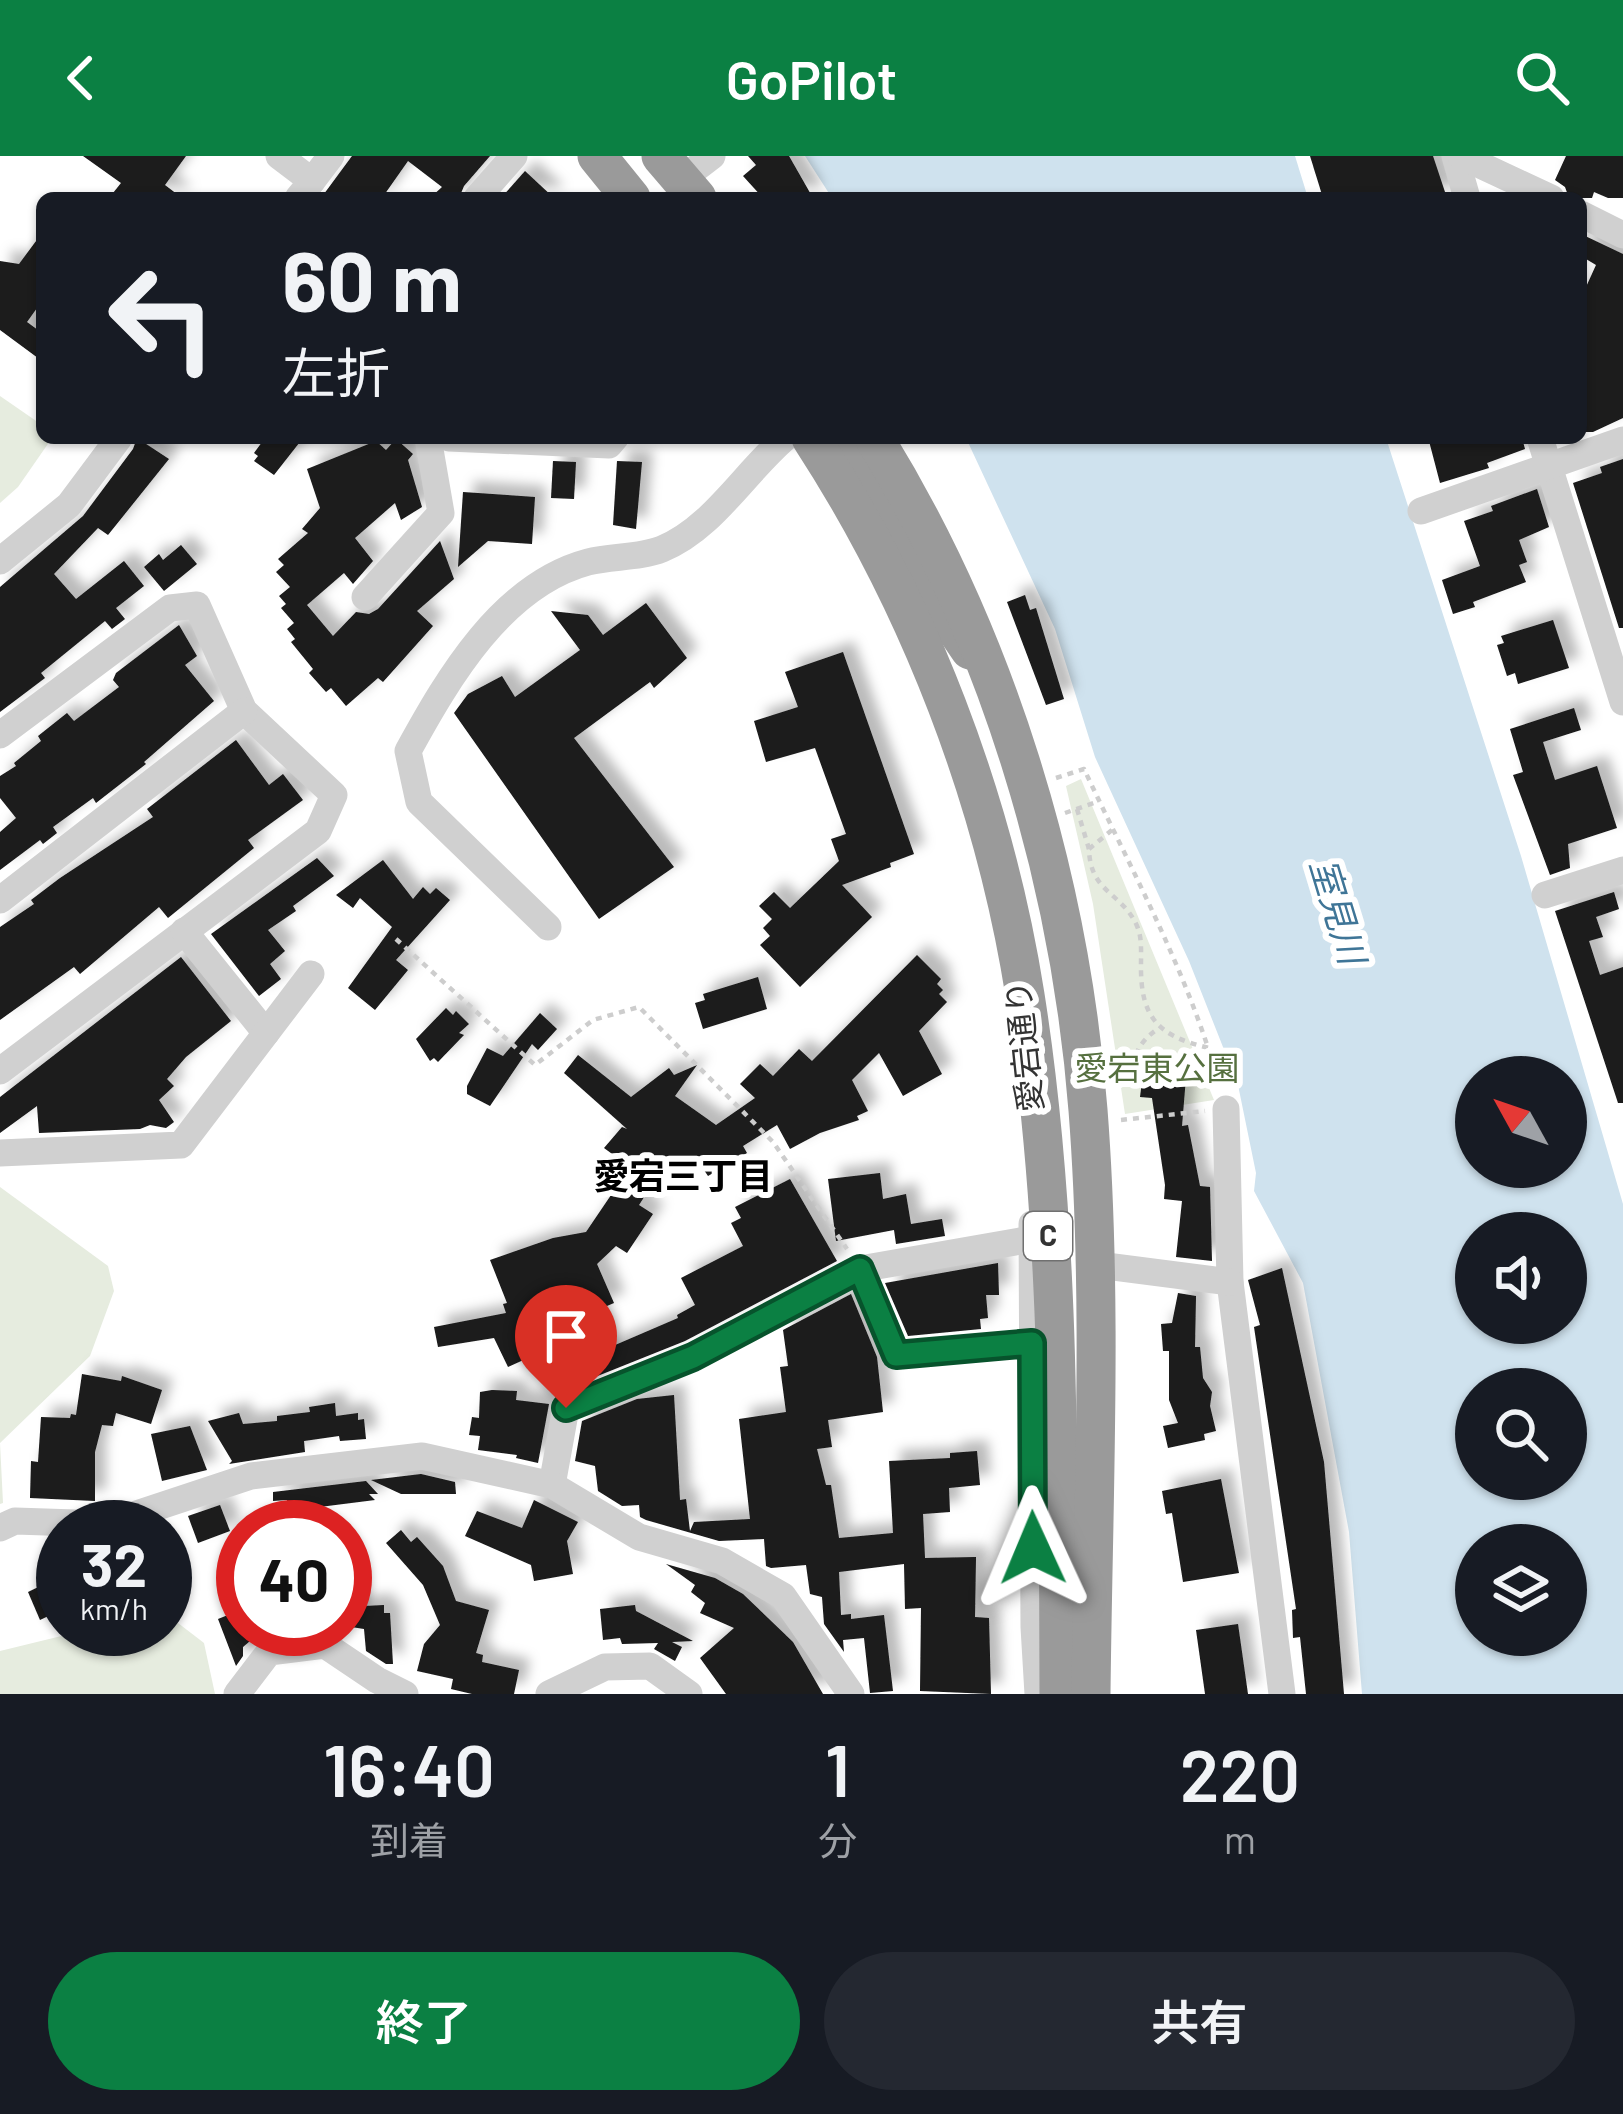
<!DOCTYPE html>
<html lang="ja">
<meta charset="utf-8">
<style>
:root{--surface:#171b24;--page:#242831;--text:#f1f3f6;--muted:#9ea1a6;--accent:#0b8043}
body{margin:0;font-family:Barlow,"Noto Sans JP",sans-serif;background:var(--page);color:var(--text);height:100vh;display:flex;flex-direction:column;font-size:45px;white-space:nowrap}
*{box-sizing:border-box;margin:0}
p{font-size:39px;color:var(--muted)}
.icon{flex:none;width:66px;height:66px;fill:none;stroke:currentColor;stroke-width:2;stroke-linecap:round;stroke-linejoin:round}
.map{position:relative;height:1538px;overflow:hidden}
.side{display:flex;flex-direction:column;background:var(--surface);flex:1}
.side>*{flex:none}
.hud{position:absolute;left:36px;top:36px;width:1551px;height:252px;border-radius:18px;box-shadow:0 3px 9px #0004;background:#171b24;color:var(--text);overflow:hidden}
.needle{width:78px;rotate:310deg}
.tools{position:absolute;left:1455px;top:900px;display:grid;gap:24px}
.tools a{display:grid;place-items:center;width:132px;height:132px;border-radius:50%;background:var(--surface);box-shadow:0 3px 9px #0004;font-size:60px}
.speed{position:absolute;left:36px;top:1344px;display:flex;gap:24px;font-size:60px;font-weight:700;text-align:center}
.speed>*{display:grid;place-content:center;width:156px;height:156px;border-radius:50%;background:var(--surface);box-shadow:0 3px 9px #0004;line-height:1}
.speed small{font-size:30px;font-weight:400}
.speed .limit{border:18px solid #d22;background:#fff;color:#111}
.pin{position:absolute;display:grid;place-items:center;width:102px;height:102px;color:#fff;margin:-123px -51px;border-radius:50% 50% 50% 0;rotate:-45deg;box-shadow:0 0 12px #0007}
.pin .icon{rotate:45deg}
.me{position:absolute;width:132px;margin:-66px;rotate:359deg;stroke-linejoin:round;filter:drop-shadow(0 0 9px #0008)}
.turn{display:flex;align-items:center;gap:42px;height:252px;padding:0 48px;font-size:54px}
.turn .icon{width:156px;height:156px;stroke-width:2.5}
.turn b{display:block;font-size:84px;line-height:102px}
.eta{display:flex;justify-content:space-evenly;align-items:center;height:204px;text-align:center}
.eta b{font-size:72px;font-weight:600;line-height:84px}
.cta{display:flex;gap:24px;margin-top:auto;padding:24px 48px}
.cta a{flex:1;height:138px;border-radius:72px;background:var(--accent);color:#fff;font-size:48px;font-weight:600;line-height:138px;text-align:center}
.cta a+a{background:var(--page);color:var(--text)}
header{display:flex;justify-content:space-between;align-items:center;height:156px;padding:0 48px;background:var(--accent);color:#fff;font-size:54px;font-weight:600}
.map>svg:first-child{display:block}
.green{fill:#e6ecdf}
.water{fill:#cfe2ee;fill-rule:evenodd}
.building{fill:#1a1a1a;filter:url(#shadow)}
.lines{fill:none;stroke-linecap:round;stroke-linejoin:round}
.path{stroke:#cdcdcd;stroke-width:4.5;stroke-dasharray:6 6;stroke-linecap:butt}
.minor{stroke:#d0d0d0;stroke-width:27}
.highway{stroke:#9a9a9a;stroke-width:39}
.highway-bridge{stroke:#9a9a9a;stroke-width:39}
.route-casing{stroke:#07532c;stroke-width:30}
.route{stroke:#0b8043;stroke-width:21}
.labels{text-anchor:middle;stroke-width:12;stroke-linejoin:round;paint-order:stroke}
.shield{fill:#fff;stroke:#707070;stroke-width:3}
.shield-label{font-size:30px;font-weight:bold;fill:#333}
.street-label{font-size:33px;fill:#333;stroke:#fff}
.park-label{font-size:33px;fill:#56703f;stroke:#fff}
.water-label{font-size:36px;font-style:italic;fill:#3f7597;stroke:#fff}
.neighbourhood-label{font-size:36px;font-weight:bold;fill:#000;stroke:#fff}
</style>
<header><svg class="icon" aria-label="back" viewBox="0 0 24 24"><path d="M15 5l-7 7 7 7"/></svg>GoPilot<svg class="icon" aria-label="search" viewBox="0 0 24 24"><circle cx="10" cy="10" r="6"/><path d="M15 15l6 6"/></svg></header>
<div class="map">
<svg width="1623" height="1538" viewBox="0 0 1623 1538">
<defs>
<filter id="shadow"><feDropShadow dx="11" dy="-11" stdDeviation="6" flood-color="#0004"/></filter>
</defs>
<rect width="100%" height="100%" fill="#fff"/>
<!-- green -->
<g class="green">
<path d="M 0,240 L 42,269 L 42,282 L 52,282 L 18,331 L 0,347 Z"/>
<path d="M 1081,623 L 1214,944 L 1125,958 L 1093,748 L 1066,630 Z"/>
<path d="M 0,1031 L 108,1110 L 114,1135 L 90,1200 L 0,1287 L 3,1347 L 0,1348 Z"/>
<path d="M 165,1457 L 204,1487 L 215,1538 L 0,1538 L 0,1495 L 90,1473 L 165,1473 Z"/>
</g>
<!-- water -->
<g class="water">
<path d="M 805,0 L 1295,0 L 1308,42 L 832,42 Z"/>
<path d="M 966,282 L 1386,282 L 1521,700 L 1623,1048 L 1623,1538 L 1362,1538 L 1349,1376 L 1303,1127 L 1254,1035 L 1256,1017 L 1238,929 L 1189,805 L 1095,601 L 1055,473 ZM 1476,921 L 1566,921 L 1566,1011 L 1476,1011 ZM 1476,1077 L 1566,1077 L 1566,1167 L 1476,1167 ZM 1476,1233 L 1566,1233 L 1566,1323 L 1476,1323 ZM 1476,1389 L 1566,1389 L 1566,1479 L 1476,1479 Z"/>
</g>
<!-- building -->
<g class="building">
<path d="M 83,0 L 186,0 L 165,29 L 182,42 L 109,42 L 121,27 Z"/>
<path d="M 352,0 L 490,0 L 464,30 L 459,42 L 430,42 L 442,31 L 408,5 L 382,42 L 321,42 Z"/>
<path d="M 748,0 L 789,0 L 813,42 L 763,42 L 743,20 L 756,9 Z"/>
<path d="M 1310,0 L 1433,0 L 1447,42 L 1323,42 Z"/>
<path d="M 1566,0 L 1623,0 L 1623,42 L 1608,42 L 1594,36 L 1592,42 L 1569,42 L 1565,31 L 1555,24 Z"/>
<path d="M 525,15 L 554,42 L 501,42 Z"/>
<path d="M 42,77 L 42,145 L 27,166 L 42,177 L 42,205 L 0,174 L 0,105 L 19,108 Z"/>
<path d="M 1581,78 L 1623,98 L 1623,262 L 1593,276 L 1581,276 L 1581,132 L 1586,131 L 1596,109 L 1581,100 Z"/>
<path d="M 137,282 L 169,303 L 108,379 L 98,372 L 54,418 L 76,443 L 124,405 L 144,430 L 116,452 L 125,463 L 112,473 L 105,465 L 41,517 L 45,522 L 0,556 L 0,431 L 83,360 L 133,293 Z"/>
<path d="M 265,282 L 303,282 L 274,319 L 254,305 L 258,300 L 254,297 Z"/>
<path d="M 1440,282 L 1522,282 L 1525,293 L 1487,307 L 1489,312 L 1440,327 L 1429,285 Z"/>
<path d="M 396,283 L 413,298 L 408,304 L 422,351 L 401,364 L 395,347 L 355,382 L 373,405 L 353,428 L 344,417 L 307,449 L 333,480 L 356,456 L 369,458 L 378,453 L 440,385 L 454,423 L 417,455 L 433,470 L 383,526 L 378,522 L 346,550 L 331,532 L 326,536 L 309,517 L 313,513 L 291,486 L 295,483 L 287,473 L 294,467 L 281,452 L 286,448 L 279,440 L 290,431 L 276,416 L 284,409 L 278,403 L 308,377 L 302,373 L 320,352 L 307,313 L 376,285 L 386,294 Z"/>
<path d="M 1623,303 L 1623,472 L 1619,472 L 1573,327 L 1602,317 L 1600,311 Z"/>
<path d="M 553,305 L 576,306 L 574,343 L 551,342 Z"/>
<path d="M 617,305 L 642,306 L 636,373 L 613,369 Z"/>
<path d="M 1537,333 L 1549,371 L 1519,384 L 1527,406 L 1519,409 L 1526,426 L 1473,446 L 1475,451 L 1453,458 L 1442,424 L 1480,410 L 1464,365 L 1493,355 L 1491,350 Z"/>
<path d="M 463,336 L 535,341 L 532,388 L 488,385 L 458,411 Z"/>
<path d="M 181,389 L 197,408 L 164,435 L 144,411 L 159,398 L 163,404 Z"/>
<path d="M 1025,439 L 1030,454 L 1036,452 L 1064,543 L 1046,549 L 1007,446 Z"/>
<path d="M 646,447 L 687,502 L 654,532 L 650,526 L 574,582 L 674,711 L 599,763 L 454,557 L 468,538 L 502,520 L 515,541 L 580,494 L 551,455 L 588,459 L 603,479 Z"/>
<path d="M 1553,464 L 1569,512 L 1518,528 L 1515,517 L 1507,520 L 1497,489 L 1504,487 L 1501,480 Z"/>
<path d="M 179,469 L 197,500 L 185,509 L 214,545 L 144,606 L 146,608 L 96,647 L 93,642 L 53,671 L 57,677 L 43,688 L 40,684 L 0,714 L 0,676 L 16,662 L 0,642 L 0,620 L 16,610 L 14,607 L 41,585 L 38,580 L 67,557 L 74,565 L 119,531 L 113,524 L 116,517 Z"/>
<path d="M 843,496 L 914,698 L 890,707 L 891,711 L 842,729 L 872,761 L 800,831 L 760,789 L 770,780 L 763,772 L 772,763 L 759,750 L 774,736 L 790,752 L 839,705 L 831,683 L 846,678 L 815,592 L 766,606 L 754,565 L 798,551 L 785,516 Z"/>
<path d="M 1574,552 L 1581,574 L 1543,586 L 1555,624 L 1597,610 L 1617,672 L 1568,688 L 1570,712 L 1550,719 L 1513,619 L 1523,616 L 1510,573 Z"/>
<path d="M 236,584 L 269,629 L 283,618 L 303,644 L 248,684 L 254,692 L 168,762 L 159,751 L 80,818 L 74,811 L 0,864 L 0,771 L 34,748 L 31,744 L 60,722 L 153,661 L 147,653 Z"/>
<path d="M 317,702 L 334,720 L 293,750 L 296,755 L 268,774 L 285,795 L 270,808 L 281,823 L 259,840 L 211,778 Z"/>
<path d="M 383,704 L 413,743 L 423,731 L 430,738 L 436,732 L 450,744 L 396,804 L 408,814 L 375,854 L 348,832 L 392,771 L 360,742 L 353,752 L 336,739 Z"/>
<path d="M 1614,736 L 1619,753 L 1596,761 L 1603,781 L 1589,785 L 1600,819 L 1623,811 L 1623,947 L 1618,947 L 1555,755 Z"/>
<path d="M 917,799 L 941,823 L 937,828 L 943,834 L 939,838 L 947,846 L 919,875 L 942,918 L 903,940 L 879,897 L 852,924 L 868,955 L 857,960 L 859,964 L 820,977 L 790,993 L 777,969 L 743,990 L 747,997 L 708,1020 L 698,1005 L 681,1020 L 668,1004 L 639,1049 L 653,1058 L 627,1097 L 616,1090 L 597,1108 L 614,1147 L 569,1166 L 585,1202 L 678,1162 L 677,1159 L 695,1149 L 681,1122 L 743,1090 L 731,1067 L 741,1062 L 735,1051 L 790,1023 L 837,1105 L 685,1185 L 570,1231 L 552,1191 L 508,1211 L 494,1182 L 438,1191 L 434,1171 L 506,1157 L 503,1148 L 507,1147 L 490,1104 L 553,1082 L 586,1076 L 630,1011 L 604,992 L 622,971 L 627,973 L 564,917 L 578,899 L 631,941 L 669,912 L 674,919 L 697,909 L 675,940 L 716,969 L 755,942 L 740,928 L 760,908 L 773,920 L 799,893 L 812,905 Z"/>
<path d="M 181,801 L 231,865 L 186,901 L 167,923 L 174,930 L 159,944 L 174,966 L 166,972 L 150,969 L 140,973 L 39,977 L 37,950 L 0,977 L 0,941 Z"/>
<path d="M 758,821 L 767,853 L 703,873 L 695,847 L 705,844 L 703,838 Z"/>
<path d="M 446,852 L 453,859 L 456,855 L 469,868 L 459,877 L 464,879 L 438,906 L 434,902 L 430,905 L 416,883 Z"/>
<path d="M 540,857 L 557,873 L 538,894 L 532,888 L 490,950 L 467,938 L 467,930 L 487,892 L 503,900 Z"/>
<path d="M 1143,917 L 1186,921 L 1182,970 L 1188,969 L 1200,1030 L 1210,1031 L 1212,1105 L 1176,1101 L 1182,1045 L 1164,1043 L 1165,1029 L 1152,942 L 1140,941 Z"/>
<path d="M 880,1017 L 883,1043 L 906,1038 L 911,1068 L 942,1063 L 945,1080 L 896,1088 L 894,1074 L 836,1085 L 828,1023 Z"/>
<path d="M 998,1107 L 999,1139 L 986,1139 L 988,1162 L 980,1163 L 981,1173 L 908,1180 L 885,1127 Z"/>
<path d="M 1282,1112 L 1324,1306 L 1344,1538 L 1306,1538 L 1300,1481 L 1293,1482 L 1292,1454 L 1296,1453 L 1254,1171 L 1260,1169 L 1248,1124 Z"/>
<path d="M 1178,1137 L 1196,1140 L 1195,1191 L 1200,1191 L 1203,1222 L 1212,1236 L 1210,1250 L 1216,1275 L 1204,1278 L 1205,1284 L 1168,1292 L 1163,1270 L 1178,1267 L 1169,1244 L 1169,1195 L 1163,1195 L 1161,1168 L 1172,1167 Z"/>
<path d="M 851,1138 L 877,1201 L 883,1256 L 828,1264 L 832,1291 L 817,1293 L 826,1329 L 831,1329 L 839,1382 L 893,1377 L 889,1305 L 950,1302 L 950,1297 L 977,1295 L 980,1329 L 949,1332 L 950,1356 L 923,1358 L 925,1402 L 976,1401 L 975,1461 L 989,1462 L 991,1538 L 920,1535 L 921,1452 L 905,1453 L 904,1408 L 839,1416 L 841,1459 L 851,1458 L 851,1463 L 884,1459 L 893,1535 L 870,1537 L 864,1482 L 843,1484 L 844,1496 L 824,1468 L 822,1441 L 810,1438 L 806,1409 L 771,1412 L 766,1410 L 764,1383 L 719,1385 L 646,1364 L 640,1361 L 639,1349 L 622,1350 L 598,1335 L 595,1310 L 575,1305 L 582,1265 L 637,1243 L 674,1239 L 680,1344 L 686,1343 L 690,1375 L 694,1366 L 750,1363 L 739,1263 L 786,1256 L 780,1211 L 788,1210 L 783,1174 Z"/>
<path d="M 82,1218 L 121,1225 L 122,1220 L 162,1234 L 151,1268 L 116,1257 L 113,1270 L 102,1269 L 95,1296 L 95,1345 L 30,1342 L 31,1305 L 38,1306 L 41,1261 L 70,1262 L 71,1258 L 76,1259 Z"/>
<path d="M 492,1234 L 517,1235 L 516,1244 L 549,1248 L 538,1307 L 516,1302 L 517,1299 L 478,1294 L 480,1280 L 469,1279 L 472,1261 L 479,1262 L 480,1236 Z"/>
<path d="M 335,1247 L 336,1260 L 358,1257 L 358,1264 L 364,1263 L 366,1283 L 340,1285 L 339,1280 L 304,1285 L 305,1296 L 229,1308 L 232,1305 L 208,1265 L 239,1257 L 243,1268 L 277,1265 L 277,1260 L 310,1256 L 309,1251 Z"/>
<path d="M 190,1270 L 207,1314 L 162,1325 L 151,1278 Z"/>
<path d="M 421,1318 L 455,1326 L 456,1338 L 401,1338 L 371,1324 Z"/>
<path d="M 1221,1323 L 1239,1417 L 1183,1426 L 1172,1357 L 1166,1358 L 1162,1335 Z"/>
<path d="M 366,1325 L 378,1338 L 369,1338 L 375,1344 L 288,1355 L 287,1344 L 273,1345 L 273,1336 Z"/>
<path d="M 534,1344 L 578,1366 L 567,1385 L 573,1418 L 534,1425 L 531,1409 L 465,1380 L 477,1355 L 522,1372 Z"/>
<path d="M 220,1349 L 230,1375 L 198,1387 L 188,1360 Z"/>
<path d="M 401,1374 L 411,1386 L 417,1381 L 443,1410 L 456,1445 L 489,1454 L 476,1497 L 483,1499 L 482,1506 L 519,1514 L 514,1538 L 472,1538 L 451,1533 L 453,1523 L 417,1515 L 424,1488 L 440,1469 L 423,1429 L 386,1387 Z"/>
<path d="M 666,1408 L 715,1422 L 743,1438 L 793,1486 L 823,1538 L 726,1538 L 700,1502 L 734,1472 L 700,1457 L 705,1447 L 691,1436 L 695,1429 Z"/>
<path d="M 63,1419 L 63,1453 L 40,1464 L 28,1436 Z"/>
<path d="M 384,1449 L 384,1457 L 390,1457 L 393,1508 L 386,1508 L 366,1495 L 364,1473 L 345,1470 L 345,1451 Z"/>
<path d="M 635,1449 L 636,1455 L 693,1485 L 672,1486 L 682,1491 L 675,1505 L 654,1493 L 658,1487 L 622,1488 L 620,1482 L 603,1484 L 600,1453 Z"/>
<path d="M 243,1453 L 243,1473 L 264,1473 L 243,1491 L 243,1500 L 236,1510 L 218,1463 Z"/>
<path d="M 1238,1468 L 1248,1538 L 1205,1538 L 1196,1474 Z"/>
</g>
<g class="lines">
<!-- path -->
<g class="path">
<path d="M 1056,622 L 1084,613 C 1132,715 1189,819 1219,928"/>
<path d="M 1077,653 L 1089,693"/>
<path d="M 1065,657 L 1099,645"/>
<path d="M 1112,674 L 1089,693 C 1090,737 1122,736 1137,770 C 1142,781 1141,795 1141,807 C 1140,862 1158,880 1209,892"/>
<path d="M 396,783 L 535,909 L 593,864 L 639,851 L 773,986 L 847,1093"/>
<path d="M 1116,930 L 1135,927 C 1131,902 1137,887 1159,872"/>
<path d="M 1121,964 L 1205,955"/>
</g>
<!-- minor -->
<g class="minor">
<path d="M 279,0 L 312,25 L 298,42"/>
<path d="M 1455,0 L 1467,42"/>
<path d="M 1461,0 L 1551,42"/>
<path d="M 682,23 L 712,0"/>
<path d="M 312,25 L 331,0"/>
<path d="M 477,42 L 514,0"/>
<path d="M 1581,58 L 1623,79"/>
<path d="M 449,282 L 609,289 L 615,282"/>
<path d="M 1540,282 L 1623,546"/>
<path d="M 1421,355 L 1623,284"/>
<path d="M 0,405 L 69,349 L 119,282"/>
<path d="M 365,441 L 441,357 L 428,282"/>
<path d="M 0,579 L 170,452 L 197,449 L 244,555 L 334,639 L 318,675 L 0,915"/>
<path d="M 1545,739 L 1623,714"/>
<path d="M 0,744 L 244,555"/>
<path d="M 548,771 L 419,646 L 408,595 C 448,522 502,429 588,406 C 611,400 640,402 662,393 C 712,373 745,316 785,282"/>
<path d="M 184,775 L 266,877"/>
<path d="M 1226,953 L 1230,1126 L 1282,1538"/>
<path d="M 0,997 L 181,989 L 311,818"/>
<path d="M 1032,1068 L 1034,1471 L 1038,1538"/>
<path d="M 1106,1110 L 1230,1126"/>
<path d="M 860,1113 L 896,1199 L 1032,1187"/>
<path d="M 552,1329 L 566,1252 L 693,1201 L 860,1113 L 1032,1083"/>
<path d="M 0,1372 L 15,1365 L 106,1368 L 251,1320 L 422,1300 L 552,1329 L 639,1381 L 722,1405 L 783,1440 L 851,1538"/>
<path d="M 237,1538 L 269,1496 L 325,1489 L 377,1524 L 405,1538"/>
<path d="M 549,1538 L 605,1511 L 650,1510 L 689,1538"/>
</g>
<!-- highway -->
<g class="highway">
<path d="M 597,0 L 631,42"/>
<path d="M 661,0 L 697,42"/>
<path d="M 844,282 L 918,418 L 970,494"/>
</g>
<!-- highway-bridge -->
<g class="highway-bridge">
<path d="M 811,282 C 919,448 994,643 1025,839 C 1061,1067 1058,1307 1059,1538"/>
<path d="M 874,282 C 997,481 1070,722 1088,954 C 1103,1147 1093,1344 1091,1538"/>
</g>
</g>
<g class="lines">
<!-- route casing -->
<g class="route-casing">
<path id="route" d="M 566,1252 L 693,1201 L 860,1113 L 896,1199 L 1032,1187 L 1033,1392"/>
</g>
<!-- route -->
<use href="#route" class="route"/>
</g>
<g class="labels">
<!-- shield labels -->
<rect class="shield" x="1024" y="1056" width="48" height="48" rx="9"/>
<g class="shield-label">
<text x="1048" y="1090">C</text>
</g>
<!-- street labels -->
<g class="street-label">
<text transform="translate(1024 890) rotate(-96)" y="12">愛宕通り</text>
</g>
<!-- park labels -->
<g class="park-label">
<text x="1157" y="924">愛宕東公園</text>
</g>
<!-- water labels -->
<g class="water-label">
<text transform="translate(1338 755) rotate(73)" y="13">室見川</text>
</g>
<!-- neighbourhood labels -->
<g class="neighbourhood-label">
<text x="683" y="1033">愛宕三丁目</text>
</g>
</g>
</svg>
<div class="tools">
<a><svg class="needle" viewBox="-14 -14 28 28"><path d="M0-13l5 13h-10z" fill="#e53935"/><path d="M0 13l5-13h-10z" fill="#9ea1a6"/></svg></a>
<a><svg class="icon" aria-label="sound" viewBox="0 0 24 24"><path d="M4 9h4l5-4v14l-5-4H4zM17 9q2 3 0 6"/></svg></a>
<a><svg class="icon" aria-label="search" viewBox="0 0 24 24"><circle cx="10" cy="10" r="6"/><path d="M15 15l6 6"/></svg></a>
<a><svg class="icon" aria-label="layers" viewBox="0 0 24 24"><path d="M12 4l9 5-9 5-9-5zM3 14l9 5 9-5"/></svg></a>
</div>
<div class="speed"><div>32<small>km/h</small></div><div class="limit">40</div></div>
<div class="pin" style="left:566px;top:1252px;background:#d93025"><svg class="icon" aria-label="arrive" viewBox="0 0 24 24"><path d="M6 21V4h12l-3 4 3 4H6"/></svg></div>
<svg class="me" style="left:1033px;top:1392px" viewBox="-20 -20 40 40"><path d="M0-17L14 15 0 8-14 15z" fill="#0b8043" stroke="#fff" stroke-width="4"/></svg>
<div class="hud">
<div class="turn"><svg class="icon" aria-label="left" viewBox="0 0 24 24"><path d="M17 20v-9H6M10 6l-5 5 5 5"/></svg><div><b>60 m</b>左折</div></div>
</div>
</div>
<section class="side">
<div class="eta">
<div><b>16:40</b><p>到着</p></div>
<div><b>1</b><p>分</p></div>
<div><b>220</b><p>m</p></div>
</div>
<div class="cta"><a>終了</a><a>共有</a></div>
</section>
